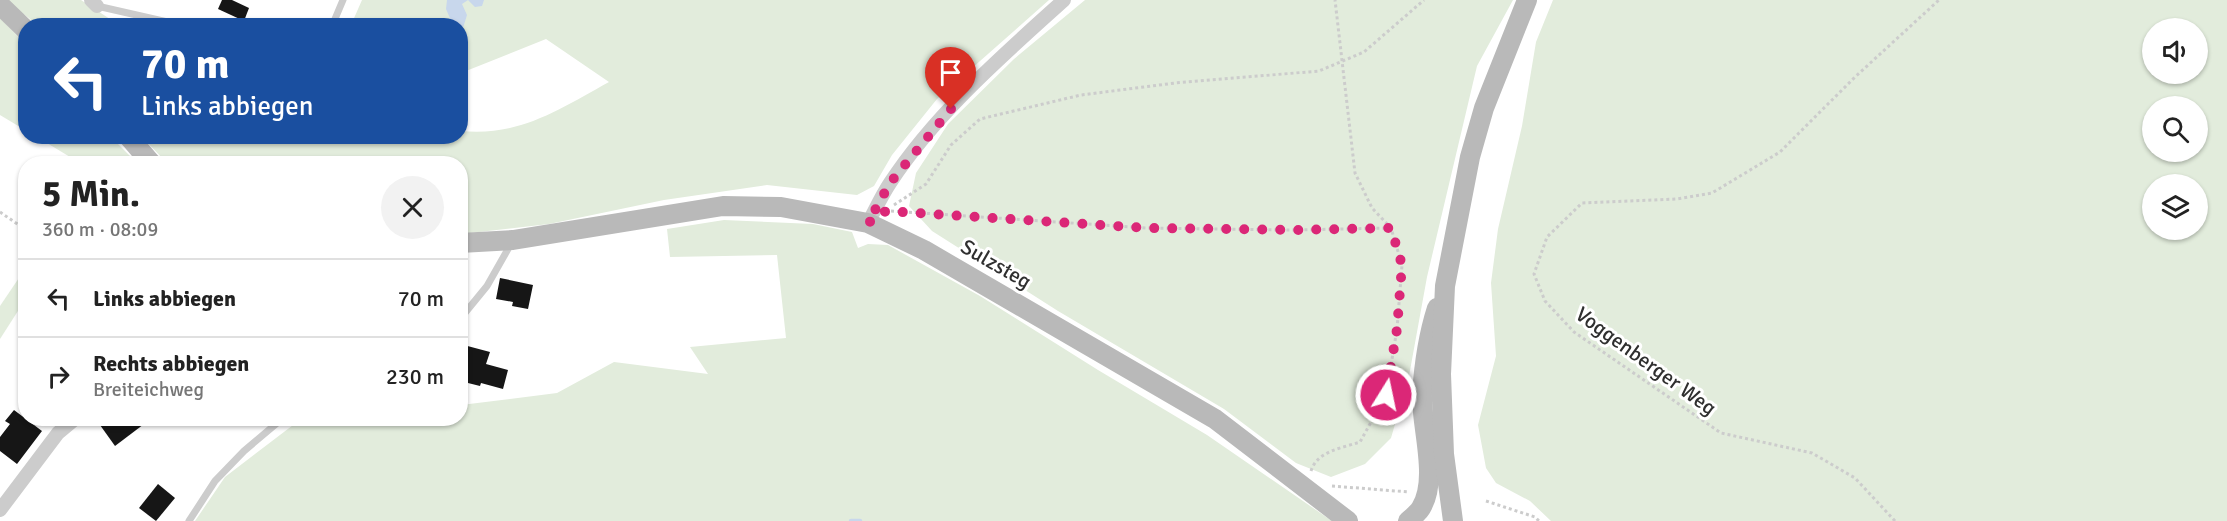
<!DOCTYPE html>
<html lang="de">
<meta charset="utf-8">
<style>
:root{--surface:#fff;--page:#f2f2f2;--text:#222;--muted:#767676;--line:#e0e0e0}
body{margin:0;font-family:Signika,sans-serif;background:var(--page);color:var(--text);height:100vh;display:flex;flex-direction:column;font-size:22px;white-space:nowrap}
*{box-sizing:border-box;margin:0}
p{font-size:20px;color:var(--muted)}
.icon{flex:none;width:33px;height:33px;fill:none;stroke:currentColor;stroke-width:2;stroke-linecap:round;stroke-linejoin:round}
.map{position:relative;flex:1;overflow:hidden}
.side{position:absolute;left:18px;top:156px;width:450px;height:270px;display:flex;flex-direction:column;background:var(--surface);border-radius:24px;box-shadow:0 2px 4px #0004}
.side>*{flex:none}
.hud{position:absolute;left:18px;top:18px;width:450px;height:126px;border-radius:24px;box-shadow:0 2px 4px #0004;background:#1a4fa0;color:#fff;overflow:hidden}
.tools{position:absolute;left:2142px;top:18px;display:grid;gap:12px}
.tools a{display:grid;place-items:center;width:66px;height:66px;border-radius:50%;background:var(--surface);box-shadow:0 2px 4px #0004;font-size:30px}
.pin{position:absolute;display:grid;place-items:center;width:51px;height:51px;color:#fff;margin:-62px -26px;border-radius:50% 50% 50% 0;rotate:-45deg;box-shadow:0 0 6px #0007}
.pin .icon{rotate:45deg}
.me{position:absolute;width:66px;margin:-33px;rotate:10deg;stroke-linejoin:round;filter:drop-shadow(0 0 4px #0008)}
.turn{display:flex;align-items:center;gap:21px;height:126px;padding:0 24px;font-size:27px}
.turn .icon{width:78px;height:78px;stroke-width:2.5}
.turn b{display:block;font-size:42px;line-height:51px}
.round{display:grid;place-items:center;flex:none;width:63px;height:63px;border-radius:32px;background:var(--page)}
.overview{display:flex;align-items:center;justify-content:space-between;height:102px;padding:0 24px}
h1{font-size:36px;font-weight:700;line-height:45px}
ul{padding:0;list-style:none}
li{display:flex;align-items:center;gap:18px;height:78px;padding:0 24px;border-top:2px solid var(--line)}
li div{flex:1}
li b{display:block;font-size:22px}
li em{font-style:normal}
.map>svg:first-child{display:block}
.green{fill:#e2ecdc;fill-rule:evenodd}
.water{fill:#c8d7ec}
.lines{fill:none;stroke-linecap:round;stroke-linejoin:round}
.stream{stroke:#c8d7ec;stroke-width:4.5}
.building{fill:#161616}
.path{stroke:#ccc;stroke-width:3;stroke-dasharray:3 3;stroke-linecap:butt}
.lane{stroke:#ccc;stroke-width:7}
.street{stroke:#ccc;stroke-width:14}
.secondary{stroke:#b9b9b9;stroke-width:20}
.route{stroke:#db2777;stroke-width:10;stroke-dasharray:0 18}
.labels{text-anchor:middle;stroke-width:6;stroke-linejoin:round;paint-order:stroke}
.street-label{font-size:21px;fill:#2f2f2f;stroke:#fff}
</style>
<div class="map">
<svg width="2227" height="521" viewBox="0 0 2227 521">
<rect width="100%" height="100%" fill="#fff"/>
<!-- green -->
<g class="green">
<path d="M 5,0 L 81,0 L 119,25 L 38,25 Z"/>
<path d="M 362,0 L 1049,0 L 937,99 L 892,155 L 874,186 L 857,195 L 767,185 L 664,200 L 549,224 L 461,234 L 460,164 L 167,163 L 142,137 L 290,136 L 297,144 L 344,137 L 460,136 L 461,131 C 519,137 560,109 609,82 L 546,39 L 461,73 L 460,26 L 351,25 Z"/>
<path d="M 1085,0 L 1513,0 L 1477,66 L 1427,277 L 1409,376 L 1391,438 L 1365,464 L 1331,477 L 1296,463 L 1224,409 L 1058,311 L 932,231 L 909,206 L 916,173 L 948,124 L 1014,59 Z"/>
<path d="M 1553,0 L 2227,0 L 2227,521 L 1551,521 L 1530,501 L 1496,483 L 1486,468 L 1478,425 L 1496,356 L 1491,283 L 1498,229 L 1522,126 L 1536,42 ZM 2198,28 L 2198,74 L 2152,74 L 2152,28 ZM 2152,106 L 2198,106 L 2198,152 L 2152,152 ZM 2198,184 L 2198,230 L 2152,230 L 2152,184 Z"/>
<path d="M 0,18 L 25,44 L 25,130 L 0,115 Z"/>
<path d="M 37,137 L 111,137 L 137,163 L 80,163 Z"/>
<path d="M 724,220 L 813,224 L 852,232 L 858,248 L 868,244 L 888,245 L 980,296 L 1098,370 L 1207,435 L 1332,521 L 195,521 L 225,477 L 301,419 L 460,418 L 461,405 L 557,393 L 614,362 L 708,374 L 690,347 L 786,338 L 777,255 L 670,257 L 667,229 Z"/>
<path d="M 25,269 L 25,300 L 0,339 L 0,306 Z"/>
</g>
<!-- water -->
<path class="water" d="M 447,0 L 484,0 L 482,6 L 475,7 L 468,0 L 462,4 L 467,15 L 463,28 L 460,26 L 453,25 L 446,9 Z"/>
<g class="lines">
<!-- stream -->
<path class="stream" d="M 851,521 L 860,521"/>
</g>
<!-- building -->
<g class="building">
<path d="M 222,0 L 232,0 L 249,8 L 244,21 L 218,9 Z"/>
<path d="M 500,278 L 533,285 L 528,309 L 512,306 L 513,302 L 496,299 Z"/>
<path d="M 460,344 L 490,352 L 486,364 L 508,370 L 503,389 L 481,383 L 480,386 L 460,381 Z"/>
<path d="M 14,410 L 42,431 L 17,464 L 0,451 L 0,437 L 10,424 L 5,421 Z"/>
<path d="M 95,418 L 152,418 L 115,446 Z"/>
<path d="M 158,484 L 175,498 L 156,521 L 139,508 Z"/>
</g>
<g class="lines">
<!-- path -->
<g class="path">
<path d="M 894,205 L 926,184 L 951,145 L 980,119 L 1081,95 L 1175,83 L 1319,71 L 1364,52 L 1424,0"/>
<path d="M 891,211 L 1147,228 L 1295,230 L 1391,228"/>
<path d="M 0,212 L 26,230"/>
<path d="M 1311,471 C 1317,451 1342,448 1360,442 L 1386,395 L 1397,329 L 1402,265 L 1391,228 L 1372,208 L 1355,173 L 1335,0"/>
<path d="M 1332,486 L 1409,492"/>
<path d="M 1486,501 L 1535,517 L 1539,521"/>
<path d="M 1895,521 L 1855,478 L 1812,453 L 1721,433 L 1574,332 L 1545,301 L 1534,274 L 1547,237 L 1582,203 L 1677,199 L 1712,193 L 1780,152 L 1855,77 L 1939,0"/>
</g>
<!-- lane -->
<g class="lane">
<path d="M 97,6 L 185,26"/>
<path d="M 332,26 L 343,0"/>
<path d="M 460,319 L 487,286 L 512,242"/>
<path d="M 189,521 L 215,481 L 244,451 L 283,418"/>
</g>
<!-- street -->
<g class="street">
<path d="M 91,0 L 97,6"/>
<path d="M 868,223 C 875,210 882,195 890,183 C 935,114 1003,55 1064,0"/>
<path d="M 0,510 L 58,433 L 76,418"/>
</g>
<!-- secondary -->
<g class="secondary">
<path d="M 0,5 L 26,30"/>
<path d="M 128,136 L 152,164"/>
<path d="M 460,243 L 513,240 L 723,206 L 781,207 L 868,223 L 924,250 L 1215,419 L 1348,521"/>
<path d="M 1408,521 C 1413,517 1418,513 1421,508 C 1439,479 1421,427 1422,394 C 1424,364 1428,336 1437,308"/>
<path d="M 1453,521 L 1444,454 L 1441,374 L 1445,286 L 1470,157 L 1484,108 L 1527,0"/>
</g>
</g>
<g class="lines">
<!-- route -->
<path class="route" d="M 951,109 L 890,183 L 868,223 L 886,211 L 1147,228 L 1295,230 L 1391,228 L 1402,265 L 1397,329 L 1386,395"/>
</g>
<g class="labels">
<!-- street labels -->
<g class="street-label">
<text transform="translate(996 264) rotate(30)" y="7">Sulzsteg</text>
<text transform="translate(1646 361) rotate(36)" y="7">Voggenberger Weg</text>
</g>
</g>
</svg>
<div class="tools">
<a><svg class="icon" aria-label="sound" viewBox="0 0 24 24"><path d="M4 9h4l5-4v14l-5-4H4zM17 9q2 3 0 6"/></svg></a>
<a><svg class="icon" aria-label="search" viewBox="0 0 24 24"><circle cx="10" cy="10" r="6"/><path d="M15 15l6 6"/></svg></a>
<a><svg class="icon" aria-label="layers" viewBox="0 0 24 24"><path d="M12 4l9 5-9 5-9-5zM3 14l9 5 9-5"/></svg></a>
</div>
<div class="pin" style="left:951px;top:109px;background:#d93025"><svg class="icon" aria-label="arrive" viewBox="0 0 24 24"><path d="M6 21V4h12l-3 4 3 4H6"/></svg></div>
<svg class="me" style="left:1386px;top:395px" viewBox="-20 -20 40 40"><circle r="17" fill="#db2777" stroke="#fff" stroke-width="3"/><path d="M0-11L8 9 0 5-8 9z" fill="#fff"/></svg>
<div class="hud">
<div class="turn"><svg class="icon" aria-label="left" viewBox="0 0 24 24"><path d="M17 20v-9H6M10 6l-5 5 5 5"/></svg><div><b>70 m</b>Links abbiegen</div></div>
</div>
<section class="side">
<div class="overview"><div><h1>5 Min.</h1><p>360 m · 08:09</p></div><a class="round"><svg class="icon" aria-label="close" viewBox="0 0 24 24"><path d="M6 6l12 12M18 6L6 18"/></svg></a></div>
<ul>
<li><svg class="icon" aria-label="left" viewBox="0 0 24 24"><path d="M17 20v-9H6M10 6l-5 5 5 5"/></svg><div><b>Links abbiegen</b></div><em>70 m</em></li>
<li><svg class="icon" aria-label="right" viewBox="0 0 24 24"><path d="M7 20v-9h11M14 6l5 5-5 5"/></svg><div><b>Rechts abbiegen</b><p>Breiteichweg</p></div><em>230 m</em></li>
</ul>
</section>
</div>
